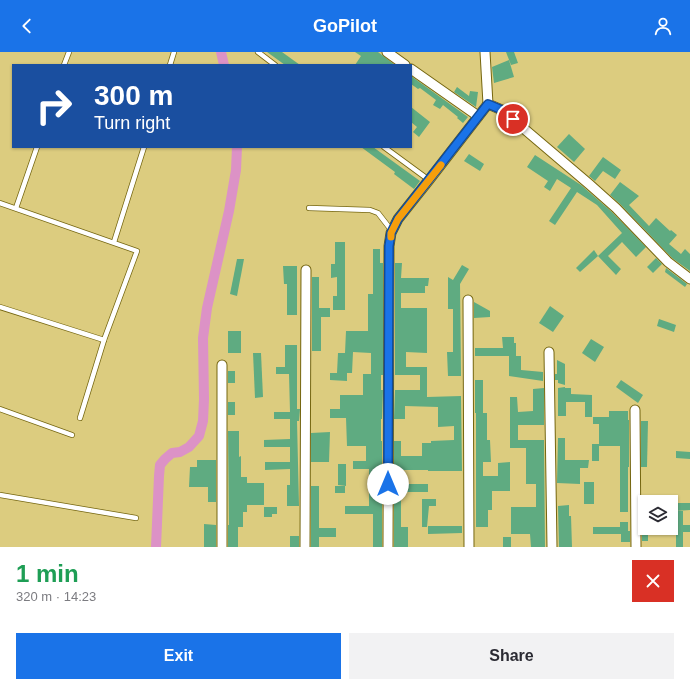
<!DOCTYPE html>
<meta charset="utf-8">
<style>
:root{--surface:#fff;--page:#f2f2f3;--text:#2b2b33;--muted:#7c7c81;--accent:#1a73e8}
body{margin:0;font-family:Arial,sans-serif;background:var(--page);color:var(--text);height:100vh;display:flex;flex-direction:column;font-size:15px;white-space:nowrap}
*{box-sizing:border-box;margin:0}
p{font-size:13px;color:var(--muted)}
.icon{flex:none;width:22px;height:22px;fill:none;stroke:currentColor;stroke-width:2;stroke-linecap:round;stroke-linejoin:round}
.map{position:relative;height:495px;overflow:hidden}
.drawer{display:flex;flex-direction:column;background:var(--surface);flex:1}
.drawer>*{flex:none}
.guide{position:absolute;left:12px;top:12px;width:400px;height:84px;border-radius:0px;box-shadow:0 1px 3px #0004;background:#1a4fa0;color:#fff;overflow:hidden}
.tools{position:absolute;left:638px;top:443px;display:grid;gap:8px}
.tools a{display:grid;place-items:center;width:40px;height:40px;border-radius:0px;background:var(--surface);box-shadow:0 1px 3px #0004;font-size:20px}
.pin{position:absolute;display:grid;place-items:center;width:34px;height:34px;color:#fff;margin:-17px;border:2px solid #fff;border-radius:50%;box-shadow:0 1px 4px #0007}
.me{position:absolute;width:44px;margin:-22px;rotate:0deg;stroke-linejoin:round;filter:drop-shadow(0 0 3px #0008)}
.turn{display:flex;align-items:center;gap:14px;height:84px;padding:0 16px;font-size:18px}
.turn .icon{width:52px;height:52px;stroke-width:2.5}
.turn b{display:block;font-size:28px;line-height:34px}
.round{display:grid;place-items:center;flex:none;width:42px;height:42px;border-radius:0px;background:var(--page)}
.summary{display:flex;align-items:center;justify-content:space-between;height:68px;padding:0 16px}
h1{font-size:24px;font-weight:800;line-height:30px;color:#1e9e55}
.cta{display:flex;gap:8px;margin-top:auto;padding:8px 16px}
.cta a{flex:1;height:46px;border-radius:0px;background:var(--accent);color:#fff;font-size:16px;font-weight:800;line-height:46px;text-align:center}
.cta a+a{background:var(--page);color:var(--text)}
header{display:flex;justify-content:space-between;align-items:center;height:52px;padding:0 16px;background:var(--accent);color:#fff;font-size:18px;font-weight:800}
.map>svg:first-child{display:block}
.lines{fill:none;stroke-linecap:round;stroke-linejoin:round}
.canal{stroke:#dc92c6;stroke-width:10}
.building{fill:#5fab81}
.service-casing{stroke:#756610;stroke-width:6}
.minor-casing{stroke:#756610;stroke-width:11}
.service{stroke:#fff;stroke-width:4.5}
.minor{stroke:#fff;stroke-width:9}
.route-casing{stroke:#114b97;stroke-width:10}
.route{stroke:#1a73e8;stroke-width:7}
.slow{stroke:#f59e0b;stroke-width:7}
</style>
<header><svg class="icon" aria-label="back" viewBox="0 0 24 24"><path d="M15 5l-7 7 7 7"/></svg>GoPilot<svg class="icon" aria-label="person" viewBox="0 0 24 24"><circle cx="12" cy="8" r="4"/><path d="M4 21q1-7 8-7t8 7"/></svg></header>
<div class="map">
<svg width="690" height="495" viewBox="0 0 690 495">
<rect width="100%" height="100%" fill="#dccc7f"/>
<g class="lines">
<!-- canal -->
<g class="canal">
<path d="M 221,0 L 224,13"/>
<path d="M 156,495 L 159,424 L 160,413 L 165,407 L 172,401 L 180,400 L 189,395 L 199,384 L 203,369 L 204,347 L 203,286 L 207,256 L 229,159 L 236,118 L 237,95"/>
</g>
</g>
<!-- building -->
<g class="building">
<path d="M 267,0 L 282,0 L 300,13 L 285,13 Z"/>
<path d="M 355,0 L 378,0 L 395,13 L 355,13 L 361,4 Z"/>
<path d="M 506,0 L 514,0 L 518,11 L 511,13 Z"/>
<path d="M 509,8 L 514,25 L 494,31 L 492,15 Z"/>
<path d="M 411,24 L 468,65 L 463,71 L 457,66 L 458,65 L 443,53 L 440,57 L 433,53 L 436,48 L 420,36 L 418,37 L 411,32 Z"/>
<path d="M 457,35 L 469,44 L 470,39 L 478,40 L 476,55 L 454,40 Z"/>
<path d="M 411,55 L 430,70 L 419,85 L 413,80 L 417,75 L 411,70 Z"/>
<path d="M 569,82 L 585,97 L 574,110 L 557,95 Z"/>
<path d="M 361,95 L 373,95 L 420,129 L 414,137 L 394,122 L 395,120 Z"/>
<path d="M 469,102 L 484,112 L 480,119 L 464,109 Z"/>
<path d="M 535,103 L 581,133 L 612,160 L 646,195 L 636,205 L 622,190 L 608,204 L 621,217 L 616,223 L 598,204 L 622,181 L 597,153 L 577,140 L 555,173 L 549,169 L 571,136 L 557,127 L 550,139 L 544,135 L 548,129 L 527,115 Z"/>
<path d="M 603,105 L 621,118 L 615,127 L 603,119 L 595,129 L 589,124 Z"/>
<path d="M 620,130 L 639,144 L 629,153 L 649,174 L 656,166 L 670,179 L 671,178 L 677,183 L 669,192 L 681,202 L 685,197 L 690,202 L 690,219 L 672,206 L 620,152 L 610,143 Z"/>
<path d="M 335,190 L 345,190 L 345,258 L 333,258 L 333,244 L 337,244 L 337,225 L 331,226 L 331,212 L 335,212 Z"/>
<path d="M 373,197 L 380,197 L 380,211 L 383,211 L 383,323 L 381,323 L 381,338 L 383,338 L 382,367 L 381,367 L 381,389 L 382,389 L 382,495 L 373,495 L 373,462 L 345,462 L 345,454 L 369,454 L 369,417 L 353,417 L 353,409 L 366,409 L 366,394 L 347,394 L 346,366 L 330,366 L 330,357 L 340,357 L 340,343 L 363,343 L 363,322 L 371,322 L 371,301 L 353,300 L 352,321 L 347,321 L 347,329 L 330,328 L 330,321 L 337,321 L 338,301 L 345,301 L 346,279 L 368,279 L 368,242 L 373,242 Z"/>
<path d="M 594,198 L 598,204 L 580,220 L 576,216 Z"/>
<path d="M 656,206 L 662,212 L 653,221 L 647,215 Z"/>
<path d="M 237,207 L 244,207 L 237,244 L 230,242 Z"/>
<path d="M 395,211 L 402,211 L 401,226 L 429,226 L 428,234 L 425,234 L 425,241 L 401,241 L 401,256 L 427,256 L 427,301 L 406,300 L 406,315 L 427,315 L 427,345 L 461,344 L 462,419 L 428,419 L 428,418 L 401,418 L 401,432 L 428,432 L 428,440 L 401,440 L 401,475 L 408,475 L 408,495 L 394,495 L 394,389 L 401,389 L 401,404 L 422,404 L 422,391 L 431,391 L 431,389 L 454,388 L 454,374 L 438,375 L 438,355 L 405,354 L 405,367 L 394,367 L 395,338 L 420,338 L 420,323 L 395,323 Z"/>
<path d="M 462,213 L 469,217 L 460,232 L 461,324 L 448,324 L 447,300 L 453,300 L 453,257 L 448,257 L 448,225 L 453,228 Z"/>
<path d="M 283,214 L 297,214 L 297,263 L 287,263 L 287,232 L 284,232 Z"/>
<path d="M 666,216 L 687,232 L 685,235 L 665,220 Z"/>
<path d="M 312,225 L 319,225 L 319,256 L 330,256 L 330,265 L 321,265 L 321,299 L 312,299 Z"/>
<path d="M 474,250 L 490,259 L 490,265 L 474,266 Z"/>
<path d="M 550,254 L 564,264 L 553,280 L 539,271 Z"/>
<path d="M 659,267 L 676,273 L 674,280 L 657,274 Z"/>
<rect x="228" y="279" width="13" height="22"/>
<path d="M 502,285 L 514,285 L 514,291 L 516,291 L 516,304 L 521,304 L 521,318 L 543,320 L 543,329 L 509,324 L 509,304 L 475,304 L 475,296 L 503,296 Z"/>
<path d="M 591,287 L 604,295 L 595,310 L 582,301 Z"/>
<path d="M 285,293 L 297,293 L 297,357 L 300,357 L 299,369 L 297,369 L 299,454 L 287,454 L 287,433 L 290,433 L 290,417 L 265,418 L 265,410 L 290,410 L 290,395 L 264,395 L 264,388 L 290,387 L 290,367 L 274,367 L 274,360 L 290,360 L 289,322 L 276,322 L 276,315 L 285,315 Z"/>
<path d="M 253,301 L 261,301 L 263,345 L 255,346 Z"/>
<path d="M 557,308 L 565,312 L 565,333 L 558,331 L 558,328 L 555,328 L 555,322 L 557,322 Z"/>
<rect x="228" y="319" width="7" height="12"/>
<path d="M 475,328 L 483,328 L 483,361 L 487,361 L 487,388 L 490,388 L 491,410 L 483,410 L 483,424 L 498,424 L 498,411 L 510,410 L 510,439 L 492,439 L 492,458 L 488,458 L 488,475 L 476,475 L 476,361 L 475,361 Z"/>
<path d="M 621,328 L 643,343 L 638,351 L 616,335 Z"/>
<path d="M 565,335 L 565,336 L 571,336 L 571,342 L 592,343 L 592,365 L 585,365 L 585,350 L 566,350 L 566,364 L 558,364 L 558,336 Z"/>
<path d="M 544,336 L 544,373 L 518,373 L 518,388 L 544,388 L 545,495 L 531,495 L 530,482 L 511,482 L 511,455 L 536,455 L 536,432 L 526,432 L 526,396 L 510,396 L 510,345 L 517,345 L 518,360 L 533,359 L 533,337 Z"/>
<rect x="228" y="350" width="7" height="13"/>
<path d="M 609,359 L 628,359 L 628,368 L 629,368 L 629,415 L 628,415 L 628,460 L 620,460 L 620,394 L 599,394 L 599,409 L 592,409 L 592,392 L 599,392 L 599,393 L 599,372 L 593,372 L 593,365 L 609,365 Z"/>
<path d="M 641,369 L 648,369 L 647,415 L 641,415 Z"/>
<path d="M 228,379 L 239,379 L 239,405 L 241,404 L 241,425 L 247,425 L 247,431 L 264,431 L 264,453 L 247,453 L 247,460 L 243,460 L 243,475 L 238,475 L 238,495 L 228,495 L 228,473 L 229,473 Z"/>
<path d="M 330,380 L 329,410 L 311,410 L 311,381 Z"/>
<path d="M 558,386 L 565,386 L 565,408 L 589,408 L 588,416 L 580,416 L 580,432 L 557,431 Z"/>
<path d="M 676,399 L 690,400 L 690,407 L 676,406 Z"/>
<path d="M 197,408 L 216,408 L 216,450 L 208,450 L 208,435 L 189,435 L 190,415 L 197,415 Z"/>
<path d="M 338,412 L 346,412 L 346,434 L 338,433 Z"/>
<rect x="584" y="430" width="10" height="22"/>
<path d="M 311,434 L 319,434 L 319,476 L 336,476 L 336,485 L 319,485 L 319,495 L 311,495 Z"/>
<rect x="335" y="434" width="10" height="7"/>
<path d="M 422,447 L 436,447 L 436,454 L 429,454 L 427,475 L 422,475 Z"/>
<path d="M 675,451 L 690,451 L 690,458 L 675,459 Z"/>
<path d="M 569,453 L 569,464 L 571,464 L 572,495 L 559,495 L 558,454 Z"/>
<path d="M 264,455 L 277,455 L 277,462 L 272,462 L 272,465 L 264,465 Z"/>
<path d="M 676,459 L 683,459 L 683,473 L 690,473 L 690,480 L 683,480 L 683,495 L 676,495 Z"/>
<path d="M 620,470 L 628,470 L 628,479 L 630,479 L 630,490 L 621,490 L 621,482 L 593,482 L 593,475 L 620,475 Z"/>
<path d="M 204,472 L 216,473 L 216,495 L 204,495 Z"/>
<path d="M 428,474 L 462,474 L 462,481 L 428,482 Z"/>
<rect x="642" y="478" width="6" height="11"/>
<rect x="290" y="484" width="9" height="11"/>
<rect x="503" y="485" width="8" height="10"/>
</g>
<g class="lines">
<!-- service casing -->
<g class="service-casing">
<g id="service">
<path d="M 258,0 L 275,13"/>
<path d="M 64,13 L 69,0"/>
<path d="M 170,13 L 174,0"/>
<path d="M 384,95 L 429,128"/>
<path d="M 0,151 L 137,199 L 104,288 L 80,366"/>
<path d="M 16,156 L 37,95"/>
<path d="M 309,156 L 370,158 L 378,161 L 392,179"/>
<path d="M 114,190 L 144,95"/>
<path d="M 0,255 L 104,288"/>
<path d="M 0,357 L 72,383"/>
<path d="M 0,443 L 136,466"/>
</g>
</g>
<!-- minor casing -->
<g class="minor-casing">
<g id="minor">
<path d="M 387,0 L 405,13"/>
<path d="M 485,0 L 488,52 L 502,58 L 589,132 L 616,156 L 668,210 L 690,227"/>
<path d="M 411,17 L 478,64"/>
<path d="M 468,248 L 469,495"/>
<path d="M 549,300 L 552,495"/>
<path d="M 222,313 L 222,495"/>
<path d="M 635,358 L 636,495"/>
<path d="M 305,495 L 306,218"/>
<path d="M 388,495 L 389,194 L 391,181 L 398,167 L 429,128 L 488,52"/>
</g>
</g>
<!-- service -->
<use href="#service" class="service"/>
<!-- minor -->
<use href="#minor" class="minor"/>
</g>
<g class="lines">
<!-- route casing -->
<g class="route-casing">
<path id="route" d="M 388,432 L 389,194 L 391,181 L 398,167 L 488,52 L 502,58 L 513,67"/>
</g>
<!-- route -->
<use href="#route" class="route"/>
<!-- slow -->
<path class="slow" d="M 391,185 L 391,181 L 398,167 L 441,113"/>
</g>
</svg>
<div class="tools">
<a><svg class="icon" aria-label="layers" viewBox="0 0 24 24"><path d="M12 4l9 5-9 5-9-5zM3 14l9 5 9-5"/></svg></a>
</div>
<div class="pin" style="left:513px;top:67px;background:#d93025"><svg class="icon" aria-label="arrive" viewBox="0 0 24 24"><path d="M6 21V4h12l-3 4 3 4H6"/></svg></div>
<svg class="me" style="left:388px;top:432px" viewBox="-20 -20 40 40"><circle r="19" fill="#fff"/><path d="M0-13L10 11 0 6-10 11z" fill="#1a73e8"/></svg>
<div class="guide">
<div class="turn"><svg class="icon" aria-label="right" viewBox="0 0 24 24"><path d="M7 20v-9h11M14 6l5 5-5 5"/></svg><div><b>300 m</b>Turn right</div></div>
</div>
</div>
<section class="drawer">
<div class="summary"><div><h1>1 min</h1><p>320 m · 14:23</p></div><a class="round" style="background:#d93025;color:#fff"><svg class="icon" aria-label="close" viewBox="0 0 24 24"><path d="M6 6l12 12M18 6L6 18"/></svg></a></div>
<div class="cta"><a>Exit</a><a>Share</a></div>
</section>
